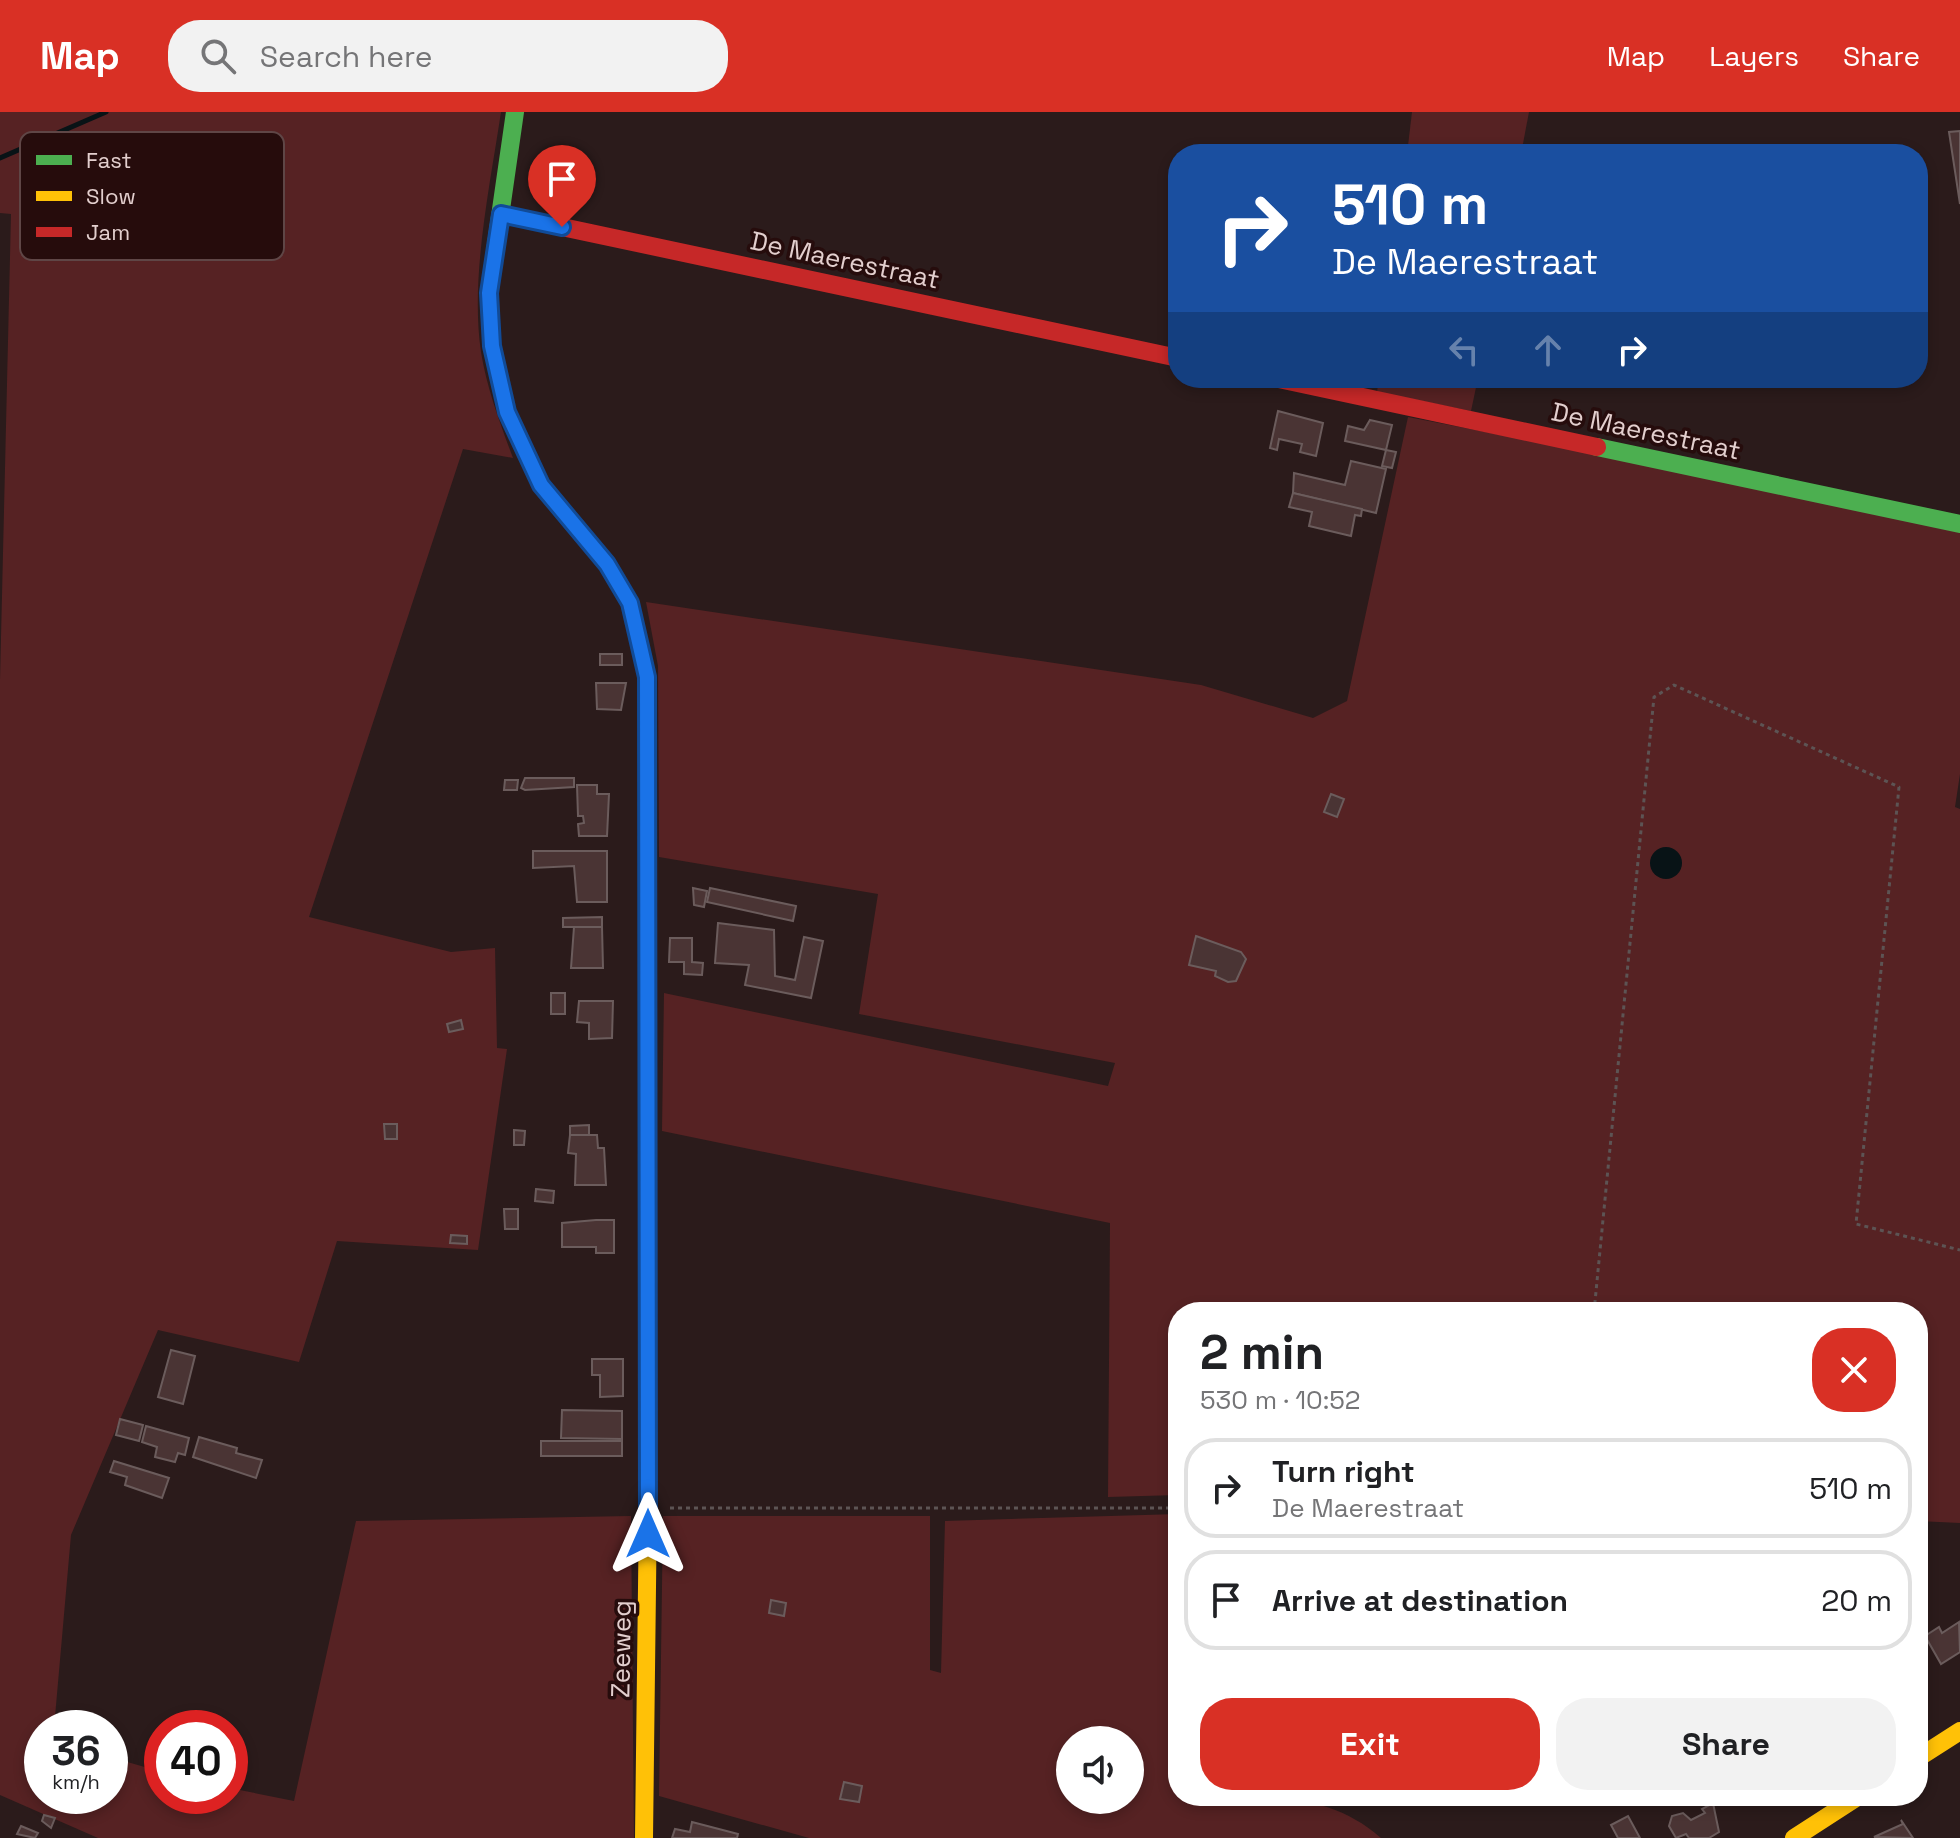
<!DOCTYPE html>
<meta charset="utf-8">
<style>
:root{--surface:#fff;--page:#f2f2f2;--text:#202124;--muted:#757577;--line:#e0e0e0;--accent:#d93025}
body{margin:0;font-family:"Space Grotesk",sans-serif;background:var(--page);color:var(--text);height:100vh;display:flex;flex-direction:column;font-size:30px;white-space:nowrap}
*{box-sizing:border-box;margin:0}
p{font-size:26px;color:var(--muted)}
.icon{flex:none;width:44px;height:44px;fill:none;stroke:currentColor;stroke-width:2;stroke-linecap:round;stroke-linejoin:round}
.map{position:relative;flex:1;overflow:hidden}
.panel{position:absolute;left:1168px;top:1190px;width:760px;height:504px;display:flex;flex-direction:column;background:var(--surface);border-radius:32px;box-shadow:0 4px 12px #0003}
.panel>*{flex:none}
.banner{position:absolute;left:1168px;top:32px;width:760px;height:244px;border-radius:32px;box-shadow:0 4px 12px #0003;background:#1a4fa0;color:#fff;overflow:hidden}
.buttons{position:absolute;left:1056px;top:1614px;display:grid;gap:16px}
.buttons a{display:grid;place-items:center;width:88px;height:88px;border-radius:50%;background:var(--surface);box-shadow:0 4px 12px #0003;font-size:40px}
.speed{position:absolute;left:24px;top:1598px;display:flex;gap:16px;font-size:40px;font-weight:700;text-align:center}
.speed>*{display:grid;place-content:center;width:104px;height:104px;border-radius:50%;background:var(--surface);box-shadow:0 4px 12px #0003;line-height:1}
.speed small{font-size:20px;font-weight:400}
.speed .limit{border:12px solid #d22;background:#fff;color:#111}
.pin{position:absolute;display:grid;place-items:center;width:68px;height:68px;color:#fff;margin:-82px -34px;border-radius:50% 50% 50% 0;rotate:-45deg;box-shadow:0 0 8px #0007}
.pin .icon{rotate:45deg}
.me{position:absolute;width:88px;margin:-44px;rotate:0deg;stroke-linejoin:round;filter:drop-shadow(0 0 6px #0008)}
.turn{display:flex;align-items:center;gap:28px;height:168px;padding:0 32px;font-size:36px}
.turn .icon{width:104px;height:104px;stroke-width:2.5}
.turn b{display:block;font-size:56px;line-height:68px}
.lanes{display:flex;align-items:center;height:76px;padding:0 32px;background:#0003;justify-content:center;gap:40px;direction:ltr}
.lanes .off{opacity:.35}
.round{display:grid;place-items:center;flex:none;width:84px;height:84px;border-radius:32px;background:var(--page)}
.summary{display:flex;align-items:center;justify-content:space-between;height:136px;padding:0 32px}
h1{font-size:48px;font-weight:600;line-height:60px}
.cta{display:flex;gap:16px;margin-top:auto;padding:16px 32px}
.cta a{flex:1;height:92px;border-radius:32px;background:var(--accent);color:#fff;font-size:32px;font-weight:600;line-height:92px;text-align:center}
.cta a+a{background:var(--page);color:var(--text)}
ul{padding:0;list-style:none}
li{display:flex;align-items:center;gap:24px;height:100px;margin:0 16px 12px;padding:0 16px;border:4px solid var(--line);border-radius:32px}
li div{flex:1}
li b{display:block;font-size:30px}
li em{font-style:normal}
header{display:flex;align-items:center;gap:48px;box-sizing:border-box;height:112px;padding:0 40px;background:var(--accent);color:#fff}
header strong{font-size:38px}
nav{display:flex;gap:44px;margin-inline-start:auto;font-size:28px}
.search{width:560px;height:72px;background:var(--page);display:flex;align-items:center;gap:20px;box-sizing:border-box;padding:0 28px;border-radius:32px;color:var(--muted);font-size:30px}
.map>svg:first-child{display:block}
.green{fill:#562223;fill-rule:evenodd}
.water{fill:#081316}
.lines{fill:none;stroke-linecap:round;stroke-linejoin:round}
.stream{stroke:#081316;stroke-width:5}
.building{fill:#4a3434;stroke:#6b5c5c;stroke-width:2}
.path{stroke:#5d5454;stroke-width:3;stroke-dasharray:4 4;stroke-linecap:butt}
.fast{stroke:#4caf50;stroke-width:18}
.slow{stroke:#ffc107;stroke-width:18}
.jam{stroke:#c62828;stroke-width:18}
.route-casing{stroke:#114b97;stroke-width:20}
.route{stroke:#1a73e8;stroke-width:14}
.labels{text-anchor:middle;stroke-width:7;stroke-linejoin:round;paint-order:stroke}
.street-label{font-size:26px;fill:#e3cfce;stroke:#260c0c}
.key{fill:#260c0c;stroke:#5f4646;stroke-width:2}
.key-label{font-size:22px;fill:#e3cfce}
</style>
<header>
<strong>Map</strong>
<div class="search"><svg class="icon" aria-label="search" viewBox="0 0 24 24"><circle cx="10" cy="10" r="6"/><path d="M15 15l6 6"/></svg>Search here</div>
<nav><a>Map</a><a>Layers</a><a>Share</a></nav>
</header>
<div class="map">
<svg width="1960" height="1726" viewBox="0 0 1960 1726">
<rect width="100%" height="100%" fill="#2b1b1b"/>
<!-- green -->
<g class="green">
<path d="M 0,0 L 501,0 C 490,74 470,165 481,240 C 487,277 500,311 513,346 L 463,337 L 309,805 L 451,840 L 495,836 L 497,936 L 507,937 L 478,1138 L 337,1129 L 299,1250 L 158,1218 L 71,1423 L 54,1616 L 42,1616 L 42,1684 L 110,1684 L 110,1645 L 162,1660 L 162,1684 L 230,1684 L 230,1676 L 294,1689 L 356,1409 L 631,1404 L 634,1726 L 98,1726 L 0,1683 L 0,568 L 11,102 L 0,101 Z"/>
<path d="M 1412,0 L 1529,0 L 1521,42 L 1407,42 Z"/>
<path d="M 1379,266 L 1478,266 L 1471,299 L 1377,280 Z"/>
<path d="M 1408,305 L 1960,412 L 1960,662 L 1955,695 L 1960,697 L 1960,1411 L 1918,1409 L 1918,1200 L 1178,1200 L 1178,1383 L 1108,1385 L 1110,1111 L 662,1019 L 664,881 L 1108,974 L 1115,951 L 859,902 L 878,782 L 659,745 L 658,554 L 646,490 L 1201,573 L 1313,606 L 1347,589 Z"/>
<path d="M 1178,1402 L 1178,1684 C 1250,1684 1324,1675 1381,1726 L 809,1726 L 659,1684 L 663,1404 L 930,1404 L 930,1558 L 941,1561 L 945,1409 ZM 1070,1628 L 1130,1628 L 1130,1688 L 1070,1688 Z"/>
</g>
<!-- water -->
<circle class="water" cx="1666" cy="751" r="16"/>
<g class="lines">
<!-- stream -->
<path class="stream" d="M 0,46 L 106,0"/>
</g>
<!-- building -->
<g class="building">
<path d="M 1960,19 L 1960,92 L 1949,20 Z"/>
<path d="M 1278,299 L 1323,311 L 1316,344 L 1300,340 L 1302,332 L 1279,327 L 1277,338 L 1270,336 Z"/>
<path d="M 1370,308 L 1392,313 L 1386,338 L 1345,329 L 1348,314 L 1364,318 Z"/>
<path d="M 1386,338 L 1396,340 L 1392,356 L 1382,354 Z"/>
<path d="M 1351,349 L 1386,357 L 1376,401 L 1293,381 L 1294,361 L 1345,373 Z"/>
<path d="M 1293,381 L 1362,397 L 1361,404 L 1355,403 L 1351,424 L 1309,414 L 1312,400 L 1289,395 Z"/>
<rect x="600" y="542" width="22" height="11"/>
<path d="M 596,571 L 626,571 L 621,598 L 597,597 Z"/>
<path d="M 525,666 L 574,666 L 574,675 L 525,678 L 521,676 Z"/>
<path d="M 505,668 L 518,668 L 517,678 L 504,678 Z"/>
<path d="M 577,673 L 597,673 L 597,682 L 609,682 L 607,724 L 579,724 L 578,712 L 584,711 L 583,704 L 578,704 Z"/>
<path d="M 1331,682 L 1344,687 L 1337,705 L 1324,700 Z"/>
<path d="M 533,739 L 607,739 L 607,790 L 577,790 L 574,754 L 533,756 Z"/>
<path d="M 693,776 L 707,779 L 704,795 L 694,793 Z"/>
<path d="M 710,776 L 796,794 L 793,809 L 707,790 Z"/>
<path d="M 602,805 L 602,815 L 563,815 L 563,806 Z"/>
<path d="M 718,811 L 774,818 L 775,864 L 795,868 L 804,825 L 823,829 L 811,886 L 745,873 L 749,853 L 715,851 Z"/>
<path d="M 574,815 L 602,815 L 603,856 L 571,856 Z"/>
<path d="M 1196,824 L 1241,840 L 1246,847 L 1236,869 L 1228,870 L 1215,864 L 1216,859 L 1189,853 Z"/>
<path d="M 670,826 L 692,826 L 692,850 L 703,851 L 702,863 L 684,862 L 684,850 L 669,850 Z"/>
<rect x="551" y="881" width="14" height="21"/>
<path d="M 579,889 L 613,889 L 612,926 L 589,927 L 589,911 L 577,910 Z"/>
<path d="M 461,908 L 463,917 L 449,920 L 447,912 Z"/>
<path d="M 384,1012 L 397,1012 L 397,1027 L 385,1027 Z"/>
<path d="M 589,1013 L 589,1023 L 570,1023 L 570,1014 Z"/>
<path d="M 514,1018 L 525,1019 L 524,1033 L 514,1033 Z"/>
<path d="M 570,1023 L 597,1023 L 598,1036 L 604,1036 L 606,1073 L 575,1073 L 576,1042 L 568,1041 Z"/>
<path d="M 536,1077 L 554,1079 L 553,1091 L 535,1089 Z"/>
<path d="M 504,1097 L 518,1097 L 518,1117 L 505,1117 Z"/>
<path d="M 596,1108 L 614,1108 L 614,1141 L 596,1141 L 596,1135 L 562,1135 L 562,1111 Z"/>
<path d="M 451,1123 L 467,1124 L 467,1132 L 450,1131 Z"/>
<path d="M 171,1238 L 195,1244 L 183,1292 L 158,1285 Z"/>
<path d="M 592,1247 L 623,1247 L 623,1284 L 600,1285 L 600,1263 L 592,1263 Z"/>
<path d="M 562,1298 L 622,1299 L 622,1327 L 561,1326 Z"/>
<path d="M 120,1307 L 143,1313 L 139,1329 L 116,1323 Z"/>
<path d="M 146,1314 L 189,1326 L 185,1343 L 178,1341 L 175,1350 L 155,1345 L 157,1335 L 142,1330 Z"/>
<path d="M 199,1325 L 237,1336 L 236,1341 L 262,1348 L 256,1366 L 193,1345 Z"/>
<rect x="541" y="1329" width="81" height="15"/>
<path d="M 114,1349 L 169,1366 L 162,1386 L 125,1373 L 127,1365 L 110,1360 Z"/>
<path d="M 771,1488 L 786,1491 L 784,1504 L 769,1501 Z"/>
<path d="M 1959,1510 L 1960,1540 L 1941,1552 L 1925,1524 L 1939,1515 L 1942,1521 Z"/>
<path d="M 844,1670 L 862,1674 L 859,1690 L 840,1687 Z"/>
<path d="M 1713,1691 L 1719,1720 L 1709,1726 L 1689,1726 L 1686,1722 L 1676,1726 L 1669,1714 L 1672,1704 L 1683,1701 L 1691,1708 L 1705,1701 L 1702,1697 Z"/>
<path d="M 44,1703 L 55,1706 L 51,1716 L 42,1709 Z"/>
<path d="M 1628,1704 L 1640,1726 L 1618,1726 L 1611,1713 Z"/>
<path d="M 1901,1708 L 1913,1726 L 1874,1725 L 1903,1712 Z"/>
<path d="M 692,1710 L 738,1722 L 737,1726 L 672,1726 L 675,1717 L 690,1720 Z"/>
<path d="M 21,1714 L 38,1721 L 35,1726 L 17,1722 Z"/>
</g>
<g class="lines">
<!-- path -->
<g class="path">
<path d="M 1594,1200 L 1654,585 L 1674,573 L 1899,675 L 1856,1112 L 1960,1138"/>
<path d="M 670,1396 L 1178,1396"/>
</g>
<!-- fast -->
<g class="fast">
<path d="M 515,0 L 489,181 L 492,234 L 507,300 L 541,373 L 607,452"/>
<path d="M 1597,335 L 1960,412"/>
<path d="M 647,991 L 648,1392"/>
</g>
<!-- slow -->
<g class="slow">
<path d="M 607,452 L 630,491 L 647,565 L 647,991"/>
<path d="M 1918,1646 L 1960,1619"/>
<path d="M 644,1726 L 648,1392"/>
<path d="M 1794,1726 L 1859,1684"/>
</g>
<!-- jam -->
<g class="jam">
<path d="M 501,102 L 1178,246"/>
<path d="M 1274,266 L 1597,335"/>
</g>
</g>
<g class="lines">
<!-- route casing -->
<g class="route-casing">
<path id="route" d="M 562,115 L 501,102 L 489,181 L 492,234 L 507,300 L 541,373 L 607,452 L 630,491 L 647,565 L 648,1422"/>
</g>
<!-- route -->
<use href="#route" class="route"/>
</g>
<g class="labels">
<!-- street labels -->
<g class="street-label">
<text transform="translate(845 148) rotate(12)" y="9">De Maerestraat</text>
<text transform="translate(1646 319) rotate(12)" y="9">De Maerestraat</text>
<text transform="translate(621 1537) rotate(-89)" y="9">Zeeweg</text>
</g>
</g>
<!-- legend -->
<rect x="20" y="20" width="264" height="128" rx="12" class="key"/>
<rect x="36" y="43" width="36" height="10" fill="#4caf50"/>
<rect x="36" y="79" width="36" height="10" fill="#ffc107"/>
<rect x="36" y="115" width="36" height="10" fill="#c62828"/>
<g class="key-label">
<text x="86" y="56">Fast</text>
<text x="86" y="92">Slow</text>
<text x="86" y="128">Jam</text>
</g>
</svg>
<div class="buttons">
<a><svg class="icon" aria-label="sound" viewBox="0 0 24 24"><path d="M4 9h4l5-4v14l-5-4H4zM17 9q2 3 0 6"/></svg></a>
</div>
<div class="speed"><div>36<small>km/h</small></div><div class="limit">40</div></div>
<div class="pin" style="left:562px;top:115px;background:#d93025"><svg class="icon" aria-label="arrive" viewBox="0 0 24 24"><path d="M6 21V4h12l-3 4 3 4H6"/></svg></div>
<svg class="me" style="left:648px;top:1422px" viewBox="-20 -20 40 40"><path d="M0-17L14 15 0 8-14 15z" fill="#1a73e8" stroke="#fff" stroke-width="4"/></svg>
<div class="banner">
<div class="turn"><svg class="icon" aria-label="right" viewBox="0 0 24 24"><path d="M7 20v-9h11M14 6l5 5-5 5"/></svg><div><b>510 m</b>De Maerestraat</div></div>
<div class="lanes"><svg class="icon off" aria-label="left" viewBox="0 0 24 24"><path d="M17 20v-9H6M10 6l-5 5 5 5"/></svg><svg class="icon off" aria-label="ahead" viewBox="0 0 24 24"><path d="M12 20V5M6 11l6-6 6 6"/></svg><svg class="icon" aria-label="right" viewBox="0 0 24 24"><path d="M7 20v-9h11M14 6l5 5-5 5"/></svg></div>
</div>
<section class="panel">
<div class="summary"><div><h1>2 min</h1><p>530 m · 10:52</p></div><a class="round" style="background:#d93025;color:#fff"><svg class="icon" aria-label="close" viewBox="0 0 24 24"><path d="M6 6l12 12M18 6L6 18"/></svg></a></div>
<ul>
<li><svg class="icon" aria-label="right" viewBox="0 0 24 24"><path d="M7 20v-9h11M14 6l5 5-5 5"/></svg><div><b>Turn right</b><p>De Maerestraat</p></div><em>510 m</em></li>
<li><svg class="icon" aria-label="arrive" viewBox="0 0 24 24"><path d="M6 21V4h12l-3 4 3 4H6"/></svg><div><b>Arrive at destination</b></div><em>20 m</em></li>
</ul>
<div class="cta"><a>Exit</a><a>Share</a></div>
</section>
</div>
